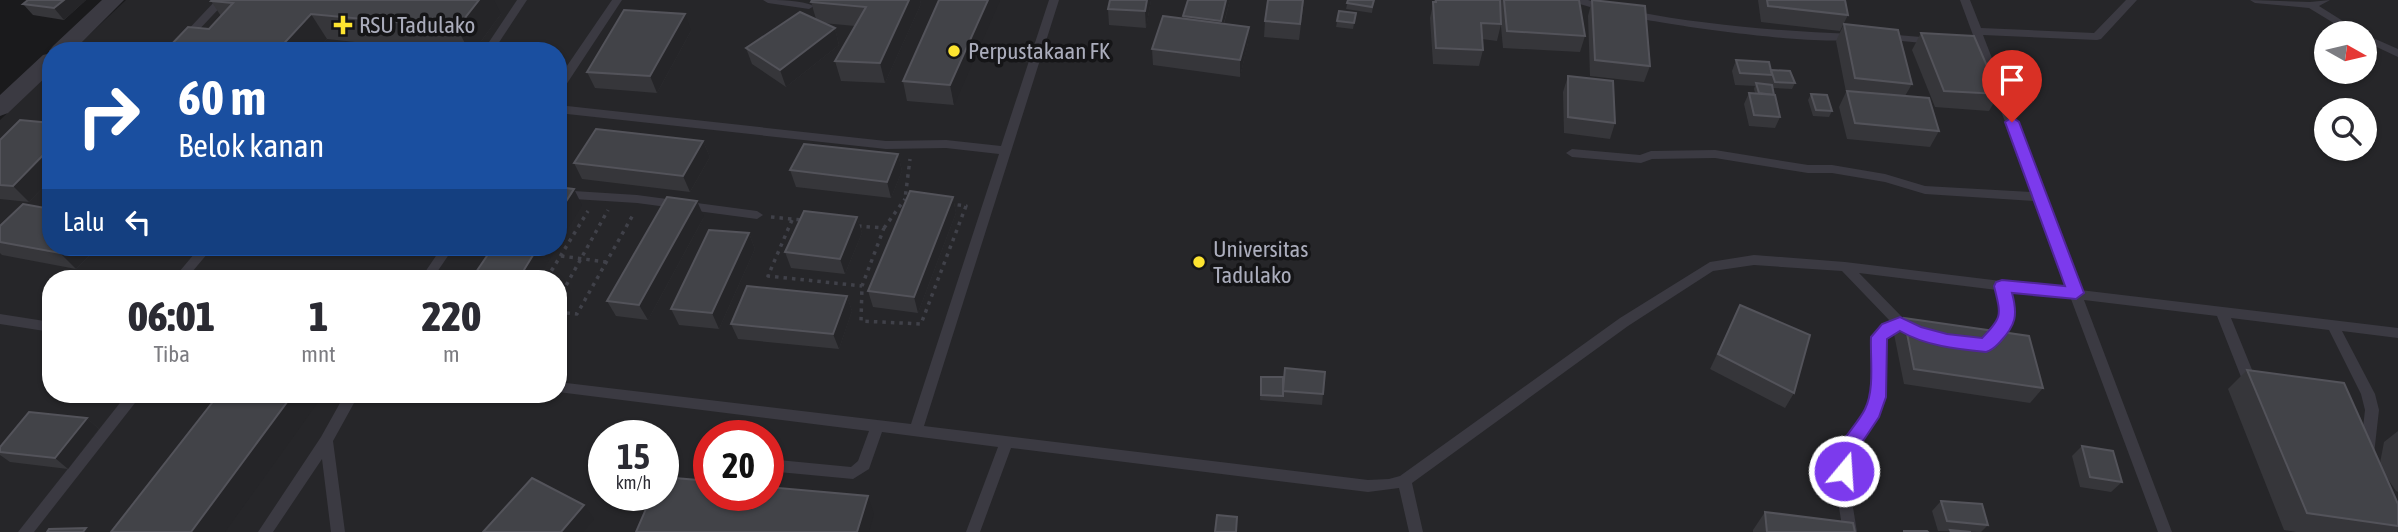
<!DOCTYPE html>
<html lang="id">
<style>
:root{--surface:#fff;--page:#f7f7f7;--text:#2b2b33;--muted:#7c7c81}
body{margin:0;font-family:"Asap Condensed",sans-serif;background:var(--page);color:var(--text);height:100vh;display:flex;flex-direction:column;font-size:26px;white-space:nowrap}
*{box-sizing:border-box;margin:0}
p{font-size:23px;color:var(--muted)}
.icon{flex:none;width:38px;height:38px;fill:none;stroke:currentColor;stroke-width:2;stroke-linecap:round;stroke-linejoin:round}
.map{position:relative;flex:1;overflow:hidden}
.side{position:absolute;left:42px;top:270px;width:525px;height:133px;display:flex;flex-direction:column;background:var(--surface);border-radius:28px;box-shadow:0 2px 5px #0004}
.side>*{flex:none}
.banner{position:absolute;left:42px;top:42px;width:525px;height:214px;border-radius:28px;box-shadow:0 2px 5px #0004;background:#1a4fa0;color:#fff;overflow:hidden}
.needle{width:46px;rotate:98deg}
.fabs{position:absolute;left:2314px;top:21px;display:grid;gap:14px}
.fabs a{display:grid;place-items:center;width:63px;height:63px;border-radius:50%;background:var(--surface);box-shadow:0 2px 5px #0004;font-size:35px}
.speed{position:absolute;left:588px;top:420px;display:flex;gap:14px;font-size:35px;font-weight:700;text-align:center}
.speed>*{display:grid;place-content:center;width:91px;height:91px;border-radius:50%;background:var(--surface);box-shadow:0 2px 5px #0004;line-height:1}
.speed small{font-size:18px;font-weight:400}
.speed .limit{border:10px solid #d22;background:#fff;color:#111}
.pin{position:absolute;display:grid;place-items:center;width:60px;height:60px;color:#fff;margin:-72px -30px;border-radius:50% 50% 50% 0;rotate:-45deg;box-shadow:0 0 7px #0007}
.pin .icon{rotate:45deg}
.me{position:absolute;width:77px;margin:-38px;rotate:18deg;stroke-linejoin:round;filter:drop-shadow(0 0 5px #0008)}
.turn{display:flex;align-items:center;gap:24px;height:147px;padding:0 21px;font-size:32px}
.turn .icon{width:91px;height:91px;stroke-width:2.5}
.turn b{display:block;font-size:49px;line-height:60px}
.then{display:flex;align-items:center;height:66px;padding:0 21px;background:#0003;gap:14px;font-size:26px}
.eta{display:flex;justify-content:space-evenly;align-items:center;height:119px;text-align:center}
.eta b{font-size:42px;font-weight:800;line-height:49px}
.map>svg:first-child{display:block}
.built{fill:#262629;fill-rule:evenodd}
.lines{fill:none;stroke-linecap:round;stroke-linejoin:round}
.path{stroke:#404149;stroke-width:3.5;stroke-dasharray:3.5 5;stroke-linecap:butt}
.lane{fill:#3b3a42;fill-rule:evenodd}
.street{fill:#3b3a42;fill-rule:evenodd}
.wall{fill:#36363a}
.shaded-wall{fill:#252528}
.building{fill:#424348;stroke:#53535a;stroke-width:2}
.route{fill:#7c3aed;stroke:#51269a;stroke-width:2}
.poi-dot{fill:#fde430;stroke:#151517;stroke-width:2.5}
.labels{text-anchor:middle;stroke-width:7;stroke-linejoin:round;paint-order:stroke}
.poi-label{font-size:23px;fill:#abadbc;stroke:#151517;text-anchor:start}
</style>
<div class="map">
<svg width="2398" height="532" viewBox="0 0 2398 532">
<rect width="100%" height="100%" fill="#1a1a1c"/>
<!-- built -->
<path class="built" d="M 126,0 L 2398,0 L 2398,532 L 0,532 L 0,120 L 51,71 L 51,247 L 558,247 L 558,51 L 72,51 ZM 2326,33 L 2364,33 L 2364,72 L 2326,72 ZM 2326,110 L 2364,110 L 2364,149 L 2326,149 ZM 51,278 L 558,278 L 558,394 L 51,394 ZM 604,436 L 663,436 L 663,495 L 604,495 ZM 709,436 L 768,436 L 768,495 L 709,495 Z"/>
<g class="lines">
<!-- path -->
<g class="path">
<path d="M 909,200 L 905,199 L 910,159"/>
<path d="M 771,217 L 802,220"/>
<path d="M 792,220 L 768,276 L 862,286"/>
<path d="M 858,226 L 884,228 L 862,286 L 861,321 L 921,324 L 966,206 L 951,204"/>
<path d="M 884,228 L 905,199"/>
<path d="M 561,256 L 606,262"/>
<path d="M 547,278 L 588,211"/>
<path d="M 558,300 L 608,210"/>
<path d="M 558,312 L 577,314 L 634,213"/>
</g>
<!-- lane -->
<g class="lane">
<path d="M 216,0 L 227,0 L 179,51 L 168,51 Z"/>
<path d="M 517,0 L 527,0 L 496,47 L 488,47 L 487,45 Z"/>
<path d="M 612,0 L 622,0 L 562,91 L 558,92 L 558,79 Z"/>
<path d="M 763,0 C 779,0 801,0 814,6 L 809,9 L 768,3 Z"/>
<path d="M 1049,0 L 1059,0 L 924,426 L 1368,480 L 1389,479 L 1400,476 L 1620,318 L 1710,262 L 1754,255 L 1845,262 L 2067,289 L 2035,201 L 1925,194 L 1885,182 L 1832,173 L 1808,173 L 1715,158 L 1652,159 L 1641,163 L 1572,157 L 1566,153 L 1572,149 L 1640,155 L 1651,151 L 1715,150 L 1808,165 L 1832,165 L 1885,174 L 1925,186 L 2031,192 L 1960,0 L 1970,0 L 1981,28 L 2094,33 L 2126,0 L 2137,0 L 2101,39 L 2097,40 L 1983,35 L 2044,193 L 2047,197 L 2046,199 L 2080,290 L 2398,328 L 2398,338 L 2342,331 L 2375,394 L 2379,410 L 2374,454 L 2372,458 L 2367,460 L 2362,458 L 2360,454 L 2365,410 L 2361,394 L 2329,330 L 2231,318 L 2257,382 L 2255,386 L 2250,387 L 2245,386 L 2243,382 L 2217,316 L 2084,300 L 2172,532 L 2158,532 L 2071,299 L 2010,291 C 2014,313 2013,338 1989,348 L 1984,347 L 1983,343 L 1998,324 L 2000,310 L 1997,290 L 1859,273 L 1904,319 L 1919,327 L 1920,331 L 1919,335 L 1914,336 L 1900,329 L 1885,339 L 1885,397 L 1878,415 L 1851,455 L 1850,489 L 1857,532 L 1843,532 L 1836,489 L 1837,454 L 1867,409 L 1871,397 L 1873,337 L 1874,333 L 1891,322 L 1842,271 L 1754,265 L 1713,271 L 1628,326 L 1412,483 L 1423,532 L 1409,532 L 1399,488 L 1368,492 L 1011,448 L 980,532 L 966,532 L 998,447 L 882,432 L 869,469 L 853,479 L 768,471 L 768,459 L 851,467 L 858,461 L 869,431 L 558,392 L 558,382 L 911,424 L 999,154 L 946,148 L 886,149 L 558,113 L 558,105 L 886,141 L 946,140 L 1001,146 Z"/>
<path d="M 1572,0 L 1588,0 L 1611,7 L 1612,9 L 1607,12 L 1573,2 Z"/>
<path d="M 2250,0 L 2310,2 L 2330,0 L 2319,6 L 2362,33 L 2350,33 L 2309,8 L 2255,3 Z"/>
<path d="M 1632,11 C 1705,25 1779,31 1853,34 L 1858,37 C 1841,50 1658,24 1628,16 L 1627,14 Z"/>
<path d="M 1885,34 L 1933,38 L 1938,41 L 1933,44 L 1881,39 L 1880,37 L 1881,35 Z"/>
<path d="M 2364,34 L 2398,49 L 2398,57 L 2364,41 Z"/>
<path d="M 558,190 L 637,195 L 757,211 L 763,215 L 757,219 L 637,203 L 558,198 Z"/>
<path d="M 200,247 L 213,247 L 187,278 L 174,278 Z"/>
<path d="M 442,247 L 454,247 L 433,278 L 421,278 Z"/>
<path d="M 0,314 L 51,322 L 51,332 L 0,324 Z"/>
<path d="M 127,394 L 142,394 L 34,532 L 18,532 Z"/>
<path d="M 345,394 L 359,394 L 333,441 L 345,532 L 331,532 L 322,459 L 273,532 L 258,532 L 321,437 Z"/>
</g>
<!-- street -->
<path class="street" d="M 102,0 L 124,0 L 73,51 L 51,51 L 51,72 L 8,113 L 0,116 L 0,95 L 43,55 L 51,53 L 49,51 L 53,46 Z"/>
</g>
<!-- wall -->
<g class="wall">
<path d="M 86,0 L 64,20 L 33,15 L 23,4 Z"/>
<path d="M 812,0 L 920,0 L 921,4 L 885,83 L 841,81 L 835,61 L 855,26 L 823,23 L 835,28 L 839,45 L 786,87 L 752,64 L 746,48 L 816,19 L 811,2 Z"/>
<path d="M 939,0 L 954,105 L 907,101 L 903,81 Z"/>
<path d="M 1151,0 L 1146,28 L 1109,25 L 1108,9 Z"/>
<path d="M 1230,0 L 1224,24 L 1249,27 L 1248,43 L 1240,77 L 1153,65 L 1152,49 L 1183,19 L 1183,16 Z"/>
<path d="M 1268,0 L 1304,0 L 1299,40 L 1264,37 L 1265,21 Z"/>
<path d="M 1348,0 L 1374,0 L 1372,13 L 1346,9 Z"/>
<path d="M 1434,0 L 1579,0 L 1585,36 L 1580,52 L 1503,48 L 1500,16 L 1501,24 L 1497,41 L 1482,39 L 1483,50 L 1479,66 L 1433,64 L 1430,18 Z"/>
<path d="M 1592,0 L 1650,66 L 1644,82 L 1590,76 L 1588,16 Z"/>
<path d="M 1758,0 L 1845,0 L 1848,15 L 1840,31 L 1761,22 Z"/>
<path d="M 211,1 L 501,14 L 474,51 L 438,51 L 327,39 L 317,51 L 172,51 L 169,47 L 209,29 L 221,16 Z"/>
<path d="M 1339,11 L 1356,13 L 1353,29 L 1336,27 Z"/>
<path d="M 1844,24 L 1912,84 L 1905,96 L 1939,131 L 1930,147 L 1847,139 L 1839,107 L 1846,92 L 1836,41 Z"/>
<path d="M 691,31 L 657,93 L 595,88 L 587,72 Z"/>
<path d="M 1921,33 L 1999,94 L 1989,111 L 1935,107 L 1912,50 Z"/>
<path d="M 1736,60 L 1771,70 L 1795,83 L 1792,89 L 1773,88 L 1780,117 L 1775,128 L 1749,126 L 1744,104 L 1749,93 L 1755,93 L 1754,89 L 1755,86 L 1735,85 L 1732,71 Z"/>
<path d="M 1568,76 L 1615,123 L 1610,139 L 1564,133 L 1563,92 Z"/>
<path d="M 1811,94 L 1832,111 L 1829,117 L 1813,116 L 1808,100 Z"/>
<path d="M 51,123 L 51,179 L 29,202 L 0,199 L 0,140 Z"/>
<path d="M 703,141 L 710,157 L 690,192 L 582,179 L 574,163 Z"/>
<path d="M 898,154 L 902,171 L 891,198 L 796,187 L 790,170 Z"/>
<path d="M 953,197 L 956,213 L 918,313 L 873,307 L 868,291 Z"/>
<path d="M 704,217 L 648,320 L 616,316 L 607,301 Z"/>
<path d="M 857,217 L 862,233 L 845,274 L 791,268 L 785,252 Z"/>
<path d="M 0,226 L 51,247 L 98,247 L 76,269 L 2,255 L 0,253 Z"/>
<path d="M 749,233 L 755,249 L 719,329 L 679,325 L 671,309 Z"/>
<path d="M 847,296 L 852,311 L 839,349 L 738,339 L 731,324 Z"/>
<path d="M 1740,305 L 1794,393 L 1785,408 L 1710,369 Z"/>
<path d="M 1904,318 L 2043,388 L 2030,403 L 1904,384 L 1894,334 Z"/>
<path d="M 1285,368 L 1323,394 L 1322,405 L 1260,400 L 1261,377 L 1283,396 Z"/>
<path d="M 2247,370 L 2380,463 L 2384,442 L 2398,431 L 2398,492 L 2396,491 L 2385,475 L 2398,504 L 2398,532 L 2296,532 L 2284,530 L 2228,389 Z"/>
<path d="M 87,418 L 99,429 L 68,469 L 10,462 L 0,455 L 0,447 Z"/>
<path d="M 2082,446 L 2122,482 L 2111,492 L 2080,487 L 2072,456 Z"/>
<path d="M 1941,501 L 1988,525 L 1981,532 L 1938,531 L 1932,511 Z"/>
<path d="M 1765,512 L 1855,532 L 1753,532 L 1753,530 Z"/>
</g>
<!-- shaded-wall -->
<g class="shaded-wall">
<path d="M 64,0 L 86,0 L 64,20 L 54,8 Z"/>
<path d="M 479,0 L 494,0 L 501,14 L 474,51 L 469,51 L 457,28 Z"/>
<path d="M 909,0 L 920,0 L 921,4 L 885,83 L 880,63 Z"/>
<path d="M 988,0 L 1000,0 L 954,105 L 950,85 Z"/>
<path d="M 1147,0 L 1151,0 L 1146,28 L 1145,11 Z"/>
<path d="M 1226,0 L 1230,0 L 1220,37 L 1221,21 Z"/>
<path d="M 311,14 L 327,39 L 317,51 L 277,51 Z"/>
<path d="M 685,14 L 691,31 L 657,93 L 650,76 Z"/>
<path d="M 1249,27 L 1248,43 L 1240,77 L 1240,60 Z"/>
<path d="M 835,28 L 839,45 L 786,87 L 780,70 Z"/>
<path d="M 703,141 L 710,157 L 690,192 L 683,176 Z"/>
<path d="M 51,147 L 51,179 L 29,202 L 13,186 Z"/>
<path d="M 898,154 L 902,171 L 891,198 L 887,182 Z"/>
<path d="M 574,189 L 582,205 L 558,245 L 558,214 Z"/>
<path d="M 953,197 L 956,213 L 918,313 L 914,297 Z"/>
<path d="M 697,201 L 704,217 L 648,320 L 639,305 Z"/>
<path d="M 857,217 L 862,233 L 845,274 L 840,259 Z"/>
<path d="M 749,233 L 755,249 L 719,329 L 712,313 Z"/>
<path d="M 67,247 L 98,247 L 76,269 L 60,253 Z"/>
<path d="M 538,247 L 557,247 L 538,278 L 519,278 Z"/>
<path d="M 847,296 L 852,311 L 839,349 L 833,334 Z"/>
<path d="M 293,394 L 311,394 L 318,402 L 225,532 L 191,532 Z"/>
<path d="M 87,418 L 99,429 L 68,469 L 55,458 Z"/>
<path d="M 868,496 L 874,514 L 869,532 L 857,532 Z"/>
<path d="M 584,505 L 594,519 L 583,532 L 561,532 Z"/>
</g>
<!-- building -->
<g class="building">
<path d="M 28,0 L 64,0 L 54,8 L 23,4 Z"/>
<path d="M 212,0 L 479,0 L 457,28 L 311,14 L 277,51 L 207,51 L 169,47 L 188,27 L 209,29 L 233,3 L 211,1 Z"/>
<path d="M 812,0 L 909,0 L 880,63 L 835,61 L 866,7 L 811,2 Z"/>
<path d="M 939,0 L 988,0 L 950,85 L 903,81 Z"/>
<path d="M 1110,0 L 1147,0 L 1145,11 L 1108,9 Z"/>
<path d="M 1188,0 L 1226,0 L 1221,21 L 1183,16 Z"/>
<path d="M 1268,0 L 1303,0 L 1300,24 L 1265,21 Z"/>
<path d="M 1348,0 L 1374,0 L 1372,7 L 1347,3 Z"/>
<path d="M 1436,0 L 1500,0 L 1501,24 L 1481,23 L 1483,50 L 1436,48 L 1433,2 L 1436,2 Z"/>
<path d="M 1504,0 L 1579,0 L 1585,36 L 1507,31 Z"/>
<path d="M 1592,0 L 1645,6 L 1650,66 L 1595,60 Z"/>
<path d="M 1767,0 L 1845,0 L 1848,15 L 1768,6 Z"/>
<path d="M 624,10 L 685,14 L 650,76 L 587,72 Z"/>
<path d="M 1339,11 L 1356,13 L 1354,23 L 1337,21 Z"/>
<path d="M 800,12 L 835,28 L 780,70 L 746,48 Z"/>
<path d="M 1163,16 L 1249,27 L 1240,60 L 1152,49 Z"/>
<path d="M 1844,24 L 1898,30 L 1912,84 L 1855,78 Z"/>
<path d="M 1921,33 L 1974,36 L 1999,94 L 1944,91 Z"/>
<path d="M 1736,60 L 1769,62 L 1772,75 L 1740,73 Z"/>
<path d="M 1771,70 L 1790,71 L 1795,83 L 1775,82 Z"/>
<path d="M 1568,76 L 1613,81 L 1615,123 L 1568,117 Z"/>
<path d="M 1756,83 L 1772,85 L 1774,95 L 1759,93 Z"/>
<path d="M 1847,91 L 1929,98 L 1939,131 L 1855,123 Z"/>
<path d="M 1749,93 L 1775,95 L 1780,117 L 1754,115 Z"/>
<path d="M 1811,94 L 1827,95 L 1832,111 L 1816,110 Z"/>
<path d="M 20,120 L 51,123 L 51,147 L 13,186 L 0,185 L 0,140 Z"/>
<path d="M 596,129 L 703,141 L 683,176 L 574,163 Z"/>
<path d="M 804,144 L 898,154 L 887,182 L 790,170 Z"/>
<path d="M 558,187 L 574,189 L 558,214 Z"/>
<path d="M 910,191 L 953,197 L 914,297 L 868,291 Z"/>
<path d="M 667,197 L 697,201 L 639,305 L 607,301 Z"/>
<path d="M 23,204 L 51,209 L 51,247 L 67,247 L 60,253 L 0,242 L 0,226 Z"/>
<path d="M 804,211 L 857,217 L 840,259 L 785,252 Z"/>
<path d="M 709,230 L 749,233 L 712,313 L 671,309 Z"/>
<path d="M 493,247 L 538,247 L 519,278 L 472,278 Z"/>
<path d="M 747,286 L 847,296 L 833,334 L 731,324 Z"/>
<path d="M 1740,305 L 1810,335 L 1794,393 L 1718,354 Z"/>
<path d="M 1904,318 L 2029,336 L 2043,388 L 1914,369 Z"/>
<path d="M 1285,368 L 1325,372 L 1323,394 L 1283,391 Z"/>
<path d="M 2247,370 L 2344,383 L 2398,504 L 2398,526 L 2307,513 Z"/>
<path d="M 1261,377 L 1283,377 L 1283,396 L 1261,395 Z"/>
<path d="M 219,394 L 293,394 L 191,532 L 111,532 Z"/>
<path d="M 29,412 L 87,418 L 55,458 L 0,452 L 0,447 Z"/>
<path d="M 2082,446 L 2113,451 L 2122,482 L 2090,477 Z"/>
<path d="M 663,477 L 709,481 L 709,495 L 768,495 L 768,487 L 868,496 L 857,532 L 636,532 L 652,495 L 663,495 Z"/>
<path d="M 532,478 L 584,505 L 561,532 L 483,532 Z"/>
<path d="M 1941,501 L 1982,504 L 1988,525 L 1947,521 Z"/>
<path d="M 1765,512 L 1853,523 L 1855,532 L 1767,532 Z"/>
<path d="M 1217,515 L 1237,517 L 1236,532 L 1215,532 Z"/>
<path d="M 86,528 L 83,532 L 47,532 L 49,529 Z"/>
<path d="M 1950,530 L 1971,532 L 1951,532 Z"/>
<path d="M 1904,531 L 1927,531 L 1928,532 L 1904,532 Z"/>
</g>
<!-- route -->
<path class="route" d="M 2012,117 L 2019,122 L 2084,293 L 2076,299 L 2012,293 C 2018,315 2016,325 2000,342 C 1995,347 1993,350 1986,352 C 1956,349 1926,346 1900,331 L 1887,339 L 1886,397 L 1879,417 L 1853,456 L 1850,477 L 1844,479 L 1837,477 C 1825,451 1855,430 1865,409 C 1875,389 1870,358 1871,337 L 1882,324 L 1900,317 L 1921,327 L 1947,334 L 1982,338 C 2003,317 2001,315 1994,286 L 1996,282 L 2002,280 L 2065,286 L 2005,122 Z"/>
<!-- markers -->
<g class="poi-dot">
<path d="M339.5 14.5h7v7h7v7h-7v7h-7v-7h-7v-7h7z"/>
<circle cx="954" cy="51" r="7"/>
<circle cx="1199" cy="262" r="7"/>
</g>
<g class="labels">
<!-- poi labels -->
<g class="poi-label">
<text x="359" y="33">RSU Tadulako</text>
<text x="968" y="59">Perpustakaan FK</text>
<text x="1213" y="257">Universitas<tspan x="1213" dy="26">Tadulako</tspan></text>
</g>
</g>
</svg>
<div class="fabs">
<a><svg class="needle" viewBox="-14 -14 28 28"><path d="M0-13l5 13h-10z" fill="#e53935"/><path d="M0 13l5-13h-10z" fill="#7c7c81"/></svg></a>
<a><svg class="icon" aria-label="search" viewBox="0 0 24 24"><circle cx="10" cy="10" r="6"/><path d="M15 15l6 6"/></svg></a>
</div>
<div class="speed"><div>15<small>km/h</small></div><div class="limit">20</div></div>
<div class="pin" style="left:2012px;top:122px;background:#d93025"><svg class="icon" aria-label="arrive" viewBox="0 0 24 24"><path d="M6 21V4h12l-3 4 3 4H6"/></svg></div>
<svg class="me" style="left:1844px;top:471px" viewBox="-20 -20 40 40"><circle r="17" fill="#7c3aed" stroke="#fff" stroke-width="3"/><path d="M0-11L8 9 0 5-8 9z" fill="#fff"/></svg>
<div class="banner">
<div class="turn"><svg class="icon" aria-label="right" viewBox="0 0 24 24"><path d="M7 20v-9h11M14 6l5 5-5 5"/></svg><div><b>60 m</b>Belok kanan</div></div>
<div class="then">Lalu<svg class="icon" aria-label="left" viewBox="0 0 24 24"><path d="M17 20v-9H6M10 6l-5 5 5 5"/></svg></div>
</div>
<section class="side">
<div class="eta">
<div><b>06:01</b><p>Tiba</p></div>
<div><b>1</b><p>mnt</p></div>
<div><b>220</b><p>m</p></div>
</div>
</section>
</div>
